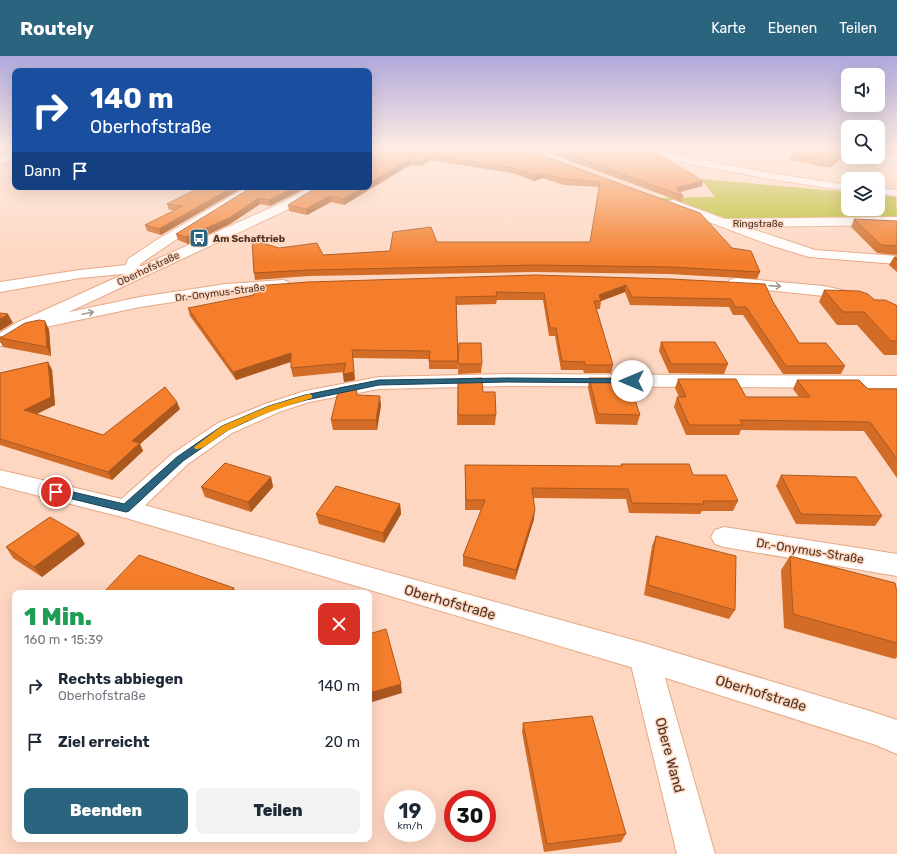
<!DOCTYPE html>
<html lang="de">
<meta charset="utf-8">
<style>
:root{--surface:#fff;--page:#f2f2f3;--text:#1f2937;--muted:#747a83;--accent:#2b647e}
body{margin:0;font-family:Rubik,sans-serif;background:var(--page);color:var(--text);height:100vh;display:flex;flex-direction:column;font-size:15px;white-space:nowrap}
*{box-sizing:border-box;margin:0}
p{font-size:13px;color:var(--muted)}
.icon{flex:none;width:22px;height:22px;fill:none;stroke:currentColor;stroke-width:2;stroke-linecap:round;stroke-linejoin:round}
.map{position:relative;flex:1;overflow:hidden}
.sheet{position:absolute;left:12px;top:534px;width:360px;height:252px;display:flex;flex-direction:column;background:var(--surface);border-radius:8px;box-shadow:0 4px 16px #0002}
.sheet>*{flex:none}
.guide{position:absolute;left:12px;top:12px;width:360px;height:122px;border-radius:8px;box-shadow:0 4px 16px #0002;background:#1a4fa0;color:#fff;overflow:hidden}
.controls{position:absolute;left:841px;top:12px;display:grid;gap:8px}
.controls a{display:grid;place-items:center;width:44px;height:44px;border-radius:8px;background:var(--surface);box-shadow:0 4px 16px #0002;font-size:20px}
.speed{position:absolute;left:384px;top:734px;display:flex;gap:8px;font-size:20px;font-weight:700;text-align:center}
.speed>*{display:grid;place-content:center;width:52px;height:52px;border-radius:50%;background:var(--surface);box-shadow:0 4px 16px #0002;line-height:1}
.speed small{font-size:10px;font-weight:400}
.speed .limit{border:6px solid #d22;background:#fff;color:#111}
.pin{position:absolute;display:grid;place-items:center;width:34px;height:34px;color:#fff;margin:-17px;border:2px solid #fff;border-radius:50%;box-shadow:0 1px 4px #0007}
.me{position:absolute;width:44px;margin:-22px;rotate:270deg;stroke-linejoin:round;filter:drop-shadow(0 0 3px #0008)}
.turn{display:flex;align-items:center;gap:14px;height:84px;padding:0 12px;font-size:18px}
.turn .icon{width:52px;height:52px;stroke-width:2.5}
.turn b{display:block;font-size:28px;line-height:34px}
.then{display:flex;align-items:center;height:38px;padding:0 12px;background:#0003;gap:8px;font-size:15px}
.round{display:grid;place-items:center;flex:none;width:42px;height:42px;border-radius:8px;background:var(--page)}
.overview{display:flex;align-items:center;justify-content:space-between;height:68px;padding:0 12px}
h1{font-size:24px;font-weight:800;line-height:30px;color:#1e9e55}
.action{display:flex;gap:8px;margin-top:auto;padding:8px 12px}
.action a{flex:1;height:46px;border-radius:8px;background:var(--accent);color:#fff;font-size:16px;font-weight:800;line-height:46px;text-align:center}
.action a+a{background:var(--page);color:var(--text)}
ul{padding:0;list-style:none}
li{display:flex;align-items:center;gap:12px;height:56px;padding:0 12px}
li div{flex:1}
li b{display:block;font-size:15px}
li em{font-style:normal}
header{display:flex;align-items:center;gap:24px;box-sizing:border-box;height:56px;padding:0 20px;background:var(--accent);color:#fff}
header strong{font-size:19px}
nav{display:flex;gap:22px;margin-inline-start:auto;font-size:14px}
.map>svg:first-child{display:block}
.green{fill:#b6b91f}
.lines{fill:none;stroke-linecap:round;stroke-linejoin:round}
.stream{fill:#c87896;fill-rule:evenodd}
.street-casing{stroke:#e6a885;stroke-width:2}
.secondary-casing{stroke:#e6a885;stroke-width:2}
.street{fill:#fff;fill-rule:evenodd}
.secondary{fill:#fff;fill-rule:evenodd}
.wall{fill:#d26c26}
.shaded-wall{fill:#ab581f}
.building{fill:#f47e2c;stroke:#ab581f}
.oneway{stroke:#a69a92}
.route{fill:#2b647e;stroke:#1c4152}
.slow{fill:#f59e0b}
.labels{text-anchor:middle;stroke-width:3;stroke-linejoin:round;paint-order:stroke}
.far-street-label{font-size:10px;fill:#4d3425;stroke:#fed7c2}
.far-poi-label{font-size:10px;font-weight:bold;fill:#4d3425;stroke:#fed7c2;text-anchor:start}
.street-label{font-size:12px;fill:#4d3425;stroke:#fed7c2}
.near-street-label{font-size:14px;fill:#4d3425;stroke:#fed7c2}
</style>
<header>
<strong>Routely</strong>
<nav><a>Karte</a><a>Ebenen</a><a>Teilen</a></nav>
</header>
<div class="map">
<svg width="897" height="798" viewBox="0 0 897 798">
<rect width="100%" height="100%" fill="#fed7c2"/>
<!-- green -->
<path class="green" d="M 701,123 L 848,136 L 848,153 L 878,153 L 878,139 L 896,141 L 897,161 L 721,163 L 659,142 L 715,141 Z"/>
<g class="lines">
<!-- stream -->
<path class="stream" d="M 9,93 L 15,93 L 0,101 L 0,98 Z"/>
<!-- street casing -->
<g class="street-casing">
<g id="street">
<path d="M 639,93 L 655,93 L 663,96 L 764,116 L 848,129 L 848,135 L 764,122 L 661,102 Z"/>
<path d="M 878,95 L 897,100 L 897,106 L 878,101 Z"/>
<path d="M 247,131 L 261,131 L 183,179 L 140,208 L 140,210 L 146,212 L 148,215 L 146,218 L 141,219 L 133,217 L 80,222 L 0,236 L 0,226 L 80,214 L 126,209 L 128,203 L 158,183 Z"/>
<path d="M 878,132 L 897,134 L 897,140 L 878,138 Z"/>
<path d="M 673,144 L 725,163 L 897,161 L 897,169 L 746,171 L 815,194 L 897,200 L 897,208 L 809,201 L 773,190 L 669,151 L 667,148 L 669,145 Z"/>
<path d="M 735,222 L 824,230 L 864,239 L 897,252 L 897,263 L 853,246 L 824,240 L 730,230 L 727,227 L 730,224 Z"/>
<path d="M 283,224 L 288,226 L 291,229 L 288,232 L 226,238 L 140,251 L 22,276 L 16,275 L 14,271 L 16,267 L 22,266 L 140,241 L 226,228 Z"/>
<path d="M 507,318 L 897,320 L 897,332 L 507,330 L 379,333 L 309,346 L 279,356 L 232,377 L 188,408 L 135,459 L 126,462 L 117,459 L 114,453 L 117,447 L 172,398 L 218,367 L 265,348 L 305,335 L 379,321 Z"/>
<path d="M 724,471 L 897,498 L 897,520 L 724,491 L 715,488 L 711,481 L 715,474 Z"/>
<path d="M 644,587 L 655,591 L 659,601 L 715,798 L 677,798 L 629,601 L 633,591 Z"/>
</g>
</g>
<!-- secondary casing -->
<g class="secondary-casing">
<g id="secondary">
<path d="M 15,96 L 15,103 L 0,108 L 0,101 Z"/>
<path d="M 311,131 L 325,131 L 289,153 L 28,275 L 6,289 L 0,290 L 0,277 L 16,267 L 281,147 Z"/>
<path d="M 0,414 L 126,444 L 644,587 L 873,656 L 897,664 L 897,698 L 873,688 L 644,615 L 126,462 L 0,430 Z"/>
</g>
</g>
<!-- street -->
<use href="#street" class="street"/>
<!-- secondary -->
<use href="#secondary" class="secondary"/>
</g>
<!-- wall -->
<g class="wall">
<path d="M 513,93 L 700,157 L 732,192 L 760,216 L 757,223 L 669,218 L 534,216 L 309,220 L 255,224 L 254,217 L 279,192 L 323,199 L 390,195 L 437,186 L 590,186 L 599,131 L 564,129 L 543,122 L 534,125 L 512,117 L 430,104 L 421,110 L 410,109 L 344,149 L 331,146 L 307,159 L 289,155 L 288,149 L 369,101 Z"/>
<path d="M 537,93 L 650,93 L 702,130 L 680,136 L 683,140 L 682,146 L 543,95 Z"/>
<path d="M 848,93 L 848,101 L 878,101 L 878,93 L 892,93 L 889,96 L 879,94 L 879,96 L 883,97 L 880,103 L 873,109 L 840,103 L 830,112 L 790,104 L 792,98 Z"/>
<path d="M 201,131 L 161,179 L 147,175 L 145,169 L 174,154 L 169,154 L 167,148 Z"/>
<path d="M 252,131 L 308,131 L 270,150 L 260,148 L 230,168 L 188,188 L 178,184 L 176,178 Z"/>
<path d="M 854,163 L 897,165 L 897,199 L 877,197 L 851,171 Z"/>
<path d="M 894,201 L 897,201 L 897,216 L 889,209 Z"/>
<path d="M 671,223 L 773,246 L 799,287 L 845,310 L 841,318 L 783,318 L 743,259 L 733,259 L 729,251 L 630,249 L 625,236 L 601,245 L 600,253 L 596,253 L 613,309 L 611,317 L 584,317 L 583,314 L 561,314 L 555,280 L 549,280 L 543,244 L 497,244 L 496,248 L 456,249 L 458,313 L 429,313 L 429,303 L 353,302 L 355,324 L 344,326 L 343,318 L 344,316 L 293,321 L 291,312 L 291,306 L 236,324 L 190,260 L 188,252 Z"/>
<path d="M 824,234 L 897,250 L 897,299 L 884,299 L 857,269 L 837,269 L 819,246 Z"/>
<path d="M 45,265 L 49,274 L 51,300 L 3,291 L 0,286 L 0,281 Z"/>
<path d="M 661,286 L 728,308 L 724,318 L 669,317 L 659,295 Z"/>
<path d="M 459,287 L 482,308 L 481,317 L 458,318 Z"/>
<path d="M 48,306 L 52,314 L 55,349 L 36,358 L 103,379 L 180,353 L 140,388 L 143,395 L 112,424 L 0,389 L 0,317 Z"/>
<path d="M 589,322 L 622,335 L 640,359 L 637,369 L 596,368 L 588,332 Z"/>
<path d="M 458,323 L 483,336 L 496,359 L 495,369 L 457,369 Z"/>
<path d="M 678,323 L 746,341 L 799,341 L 793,333 L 797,324 L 868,333 L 897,333 L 897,422 L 864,375 L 741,374 L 739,379 L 686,379 L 674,351 L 677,341 L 679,341 L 675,332 Z"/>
<path d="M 357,339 L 381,349 L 377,374 L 333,374 L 331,364 Z"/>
<path d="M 621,408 L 693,419 L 738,445 L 733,455 L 702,455 L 700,458 L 629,457 L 626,443 L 534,442 L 534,463 L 515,524 L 463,510 L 463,500 L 481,454 L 465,454 L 465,409 L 621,410 Z"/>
<path d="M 781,419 L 882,460 L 875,470 L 796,468 L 776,430 Z"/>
<path d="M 271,421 L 273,431 L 251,456 L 205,441 L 201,431 Z"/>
<path d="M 400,448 L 401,458 L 384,487 L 319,468 L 316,458 Z"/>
<path d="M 656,480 L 735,554 L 729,563 L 644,539 L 652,490 Z"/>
<path d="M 85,488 L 42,521 L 13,502 L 6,491 Z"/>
<path d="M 790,500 L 897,536 L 897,601 L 895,603 L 784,572 L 781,514 Z"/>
<path d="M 523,667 L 626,778 L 621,786 L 544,796 L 522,676 Z"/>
</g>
<!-- shaded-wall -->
<g class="shaded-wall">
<path d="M 369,93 L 375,93 L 369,97 Z"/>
<path d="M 843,97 L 840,103 L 830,112 L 832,106 Z"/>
<path d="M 883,97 L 880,103 L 873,109 L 875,103 Z"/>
<path d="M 429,99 L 430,104 L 421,110 L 420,105 Z"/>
<path d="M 410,103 L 410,109 L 344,149 L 343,143 L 363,131 L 369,131 L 369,127 Z"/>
<path d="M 544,117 L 543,122 L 534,125 L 535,119 Z"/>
<path d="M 703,125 L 702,130 L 676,137 L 676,132 Z"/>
<path d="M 233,131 L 244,131 L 161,179 L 159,173 Z"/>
<path d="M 296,131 L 308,131 L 270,150 L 269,144 Z"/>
<path d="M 330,140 L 331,146 L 307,159 L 306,153 Z"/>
<path d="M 259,142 L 260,148 L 230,168 L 188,188 L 186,181 Z"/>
<path d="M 626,229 L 625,236 L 601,245 L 599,239 Z"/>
<path d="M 8,258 L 13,267 L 0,275 L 0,263 Z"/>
<path d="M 45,265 L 49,274 L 51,300 L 47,291 Z"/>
<path d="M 291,297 L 293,305 L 236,324 L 233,316 Z"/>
<path d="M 48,306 L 52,314 L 55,349 L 29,362 L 24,354 Z"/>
<path d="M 354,316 L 355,324 L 344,326 L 343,318 Z"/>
<path d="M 380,340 L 381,349 L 377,374 L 376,364 Z"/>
<path d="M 177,346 L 180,353 L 140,388 L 143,395 L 112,424 L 108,416 L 132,385 Z"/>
<path d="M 271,421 L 273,431 L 251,456 L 248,446 Z"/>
<path d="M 400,448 L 401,458 L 384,487 L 383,477 Z"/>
<path d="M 535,454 L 534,463 L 515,524 L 516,514 Z"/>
<path d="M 79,478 L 85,488 L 42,521 L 34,511 Z"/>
<path d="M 234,532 L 236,537 L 230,537 Z"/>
<path d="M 401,628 L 402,637 L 369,647 L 369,637 Z"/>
</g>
<!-- building -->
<g class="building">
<path d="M 383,93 L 513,93 L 536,97 L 700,157 L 732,192 L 751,195 L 760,216 L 671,211 L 535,209 L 308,214 L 254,217 L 252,184 L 279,192 L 317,187 L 323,199 L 390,195 L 393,176 L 431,171 L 437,186 L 590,186 L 600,126 L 565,123 L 544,117 L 535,119 L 512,112 L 429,99 L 420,105 L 410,103 L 369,127 L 369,101 Z"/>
<path d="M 554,93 L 650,93 L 703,125 L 676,132 L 683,140 Z"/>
<path d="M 801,93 L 848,93 L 848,98 L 843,97 L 832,106 L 792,98 Z"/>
<path d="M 878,93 L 879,93 L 879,96 L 883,97 L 875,103 L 863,101 L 878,101 Z"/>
<path d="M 201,131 L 233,131 L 159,173 L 145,169 L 183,150 L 167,148 Z"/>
<path d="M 252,131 L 296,131 L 269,144 L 259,142 L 229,162 L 186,181 L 176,178 Z"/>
<path d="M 317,131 L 363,131 L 343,143 L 330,140 L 306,153 L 288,149 Z"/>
<path d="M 854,163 L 897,165 L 897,190 L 881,189 Z"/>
<path d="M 894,201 L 897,201 L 897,204 Z"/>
<path d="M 535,219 L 671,223 L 765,228 L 773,246 L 799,287 L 826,287 L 845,310 L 786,310 L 746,251 L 735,251 L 731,243 L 632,241 L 626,229 L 599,239 L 601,245 L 594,245 L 613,309 L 585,309 L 585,306 L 562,305 L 556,272 L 550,272 L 544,237 L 496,236 L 497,240 L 456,241 L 458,305 L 429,305 L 430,295 L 352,294 L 354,316 L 343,318 L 346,307 L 291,312 L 291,297 L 233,316 L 188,252 L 254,239 L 254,230 L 308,226 Z"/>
<path d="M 824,234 L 859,235 L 868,238 L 874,244 L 885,244 L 896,249 L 897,250 L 897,285 L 891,285 L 864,256 L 843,256 Z"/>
<path d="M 0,257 L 8,258 L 0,263 Z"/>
<path d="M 39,264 L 45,265 L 47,291 L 0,282 L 0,281 L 2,281 L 25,267 Z"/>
<path d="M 661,286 L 715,286 L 728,308 L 671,308 Z"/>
<path d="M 459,287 L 481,287 L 482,308 L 458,308 Z"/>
<path d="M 48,306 L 51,341 L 24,354 L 103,379 L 165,331 L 177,346 L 132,385 L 140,387 L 108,416 L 0,383 L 0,317 Z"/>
<path d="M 482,322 L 483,336 L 495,336 L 496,359 L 458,359 L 458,323 Z"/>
<path d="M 589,322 L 618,322 L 622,335 L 632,335 L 640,359 L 598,358 Z"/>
<path d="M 678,323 L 736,323 L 746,341 L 810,341 L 797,324 L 859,324 L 868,333 L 897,333 L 897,403 L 870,366 L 740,364 L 743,369 L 689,369 L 677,341 L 686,341 Z"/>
<path d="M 356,329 L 357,339 L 380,340 L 376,364 L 331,364 L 339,332 Z"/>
<path d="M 225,407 L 271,421 L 248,446 L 201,431 Z"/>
<path d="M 621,408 L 689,408 L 693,419 L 726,419 L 738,445 L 703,445 L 704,448 L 632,447 L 628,433 L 532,432 L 535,454 L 516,514 L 463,500 L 485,444 L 466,444 L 465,409 L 622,410 Z"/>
<path d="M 781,419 L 856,421 L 882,460 L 801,458 Z"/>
<path d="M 336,430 L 400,448 L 383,477 L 316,458 Z"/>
<path d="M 50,461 L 79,478 L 34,511 L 6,491 Z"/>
<path d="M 656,480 L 736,500 L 735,554 L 648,529 Z"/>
<path d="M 139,499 L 234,532 L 230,537 L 103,537 Z"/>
<path d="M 790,500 L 895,527 L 897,536 L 897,587 L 793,558 Z"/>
<path d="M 386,573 L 401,628 L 369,637 L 369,578 Z"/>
<path d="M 592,660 L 626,778 L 547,788 L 523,667 Z"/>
</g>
<!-- one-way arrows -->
<defs><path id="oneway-shaft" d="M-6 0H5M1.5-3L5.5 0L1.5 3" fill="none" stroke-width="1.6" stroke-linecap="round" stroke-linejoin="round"/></defs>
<g class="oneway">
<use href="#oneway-shaft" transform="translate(775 230) rotate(4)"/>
<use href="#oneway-shaft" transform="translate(88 257) rotate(-12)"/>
</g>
<!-- sky -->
<linearGradient id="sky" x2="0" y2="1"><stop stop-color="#b0a8db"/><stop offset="0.45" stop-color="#ffede4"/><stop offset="1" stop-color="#ffede4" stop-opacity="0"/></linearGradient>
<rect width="897" height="205" fill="url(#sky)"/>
<!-- route -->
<path class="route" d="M 507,322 L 632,323 L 636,325 L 632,327 L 507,326 L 379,329 L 306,344 L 274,353 L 228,374 L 183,405 L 129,455 L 126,456 L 56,439 L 51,436 L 56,432 L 124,448 L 177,401 L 222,370 L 269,350 L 305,339 L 379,324 Z"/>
<!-- slow -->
<path class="slow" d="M 309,338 L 312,339 L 312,342 C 284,351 255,360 229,374 C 220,378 204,395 195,393 L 194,391 L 222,370 L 269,350 Z"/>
<!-- icons -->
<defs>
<g id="bus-square" transform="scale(1)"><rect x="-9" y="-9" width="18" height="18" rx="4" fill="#2b647e" stroke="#fed7c2"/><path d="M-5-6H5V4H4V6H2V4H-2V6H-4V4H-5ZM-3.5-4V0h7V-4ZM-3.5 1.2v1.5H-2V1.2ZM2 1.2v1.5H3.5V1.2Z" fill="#fff"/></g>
</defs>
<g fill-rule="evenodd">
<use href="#bus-square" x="199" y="182"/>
</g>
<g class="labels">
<!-- far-street labels -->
<g class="far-street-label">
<text x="758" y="171">Ringstraße</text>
<text transform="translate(148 212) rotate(-25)" y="4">Oberhofstraße</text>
<text transform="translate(220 236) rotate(-7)" y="4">Dr.-Onymus-Straße</text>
</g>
<!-- far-poi labels -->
<g class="far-poi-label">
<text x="213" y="186">Am Schaftrieb</text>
</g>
<!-- street labels -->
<g class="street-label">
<text transform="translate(810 495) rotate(9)" y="4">Dr.-Onymus-Straße</text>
</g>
<!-- near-street labels -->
<g class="near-street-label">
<text transform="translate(450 546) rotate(16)" y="5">Oberhofstraße</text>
<text transform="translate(761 637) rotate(17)" y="5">Oberhofstraße</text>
<text transform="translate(670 699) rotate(75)" y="5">Obere Wand</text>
</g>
</g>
</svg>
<div class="controls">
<a><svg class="icon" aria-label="sound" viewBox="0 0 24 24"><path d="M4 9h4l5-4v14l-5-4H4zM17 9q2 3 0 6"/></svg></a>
<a><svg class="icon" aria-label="search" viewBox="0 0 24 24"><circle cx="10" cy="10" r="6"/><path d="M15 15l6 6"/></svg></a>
<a><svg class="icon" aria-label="layers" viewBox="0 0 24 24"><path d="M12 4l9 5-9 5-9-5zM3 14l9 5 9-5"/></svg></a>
</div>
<div class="speed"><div>19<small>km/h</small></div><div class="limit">30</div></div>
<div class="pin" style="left:56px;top:436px;background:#d93025"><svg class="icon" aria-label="arrive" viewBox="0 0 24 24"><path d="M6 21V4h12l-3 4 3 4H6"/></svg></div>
<svg class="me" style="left:632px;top:325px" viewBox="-20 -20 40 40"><circle r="19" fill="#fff"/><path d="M0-13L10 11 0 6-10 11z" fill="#2b647e"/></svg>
<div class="guide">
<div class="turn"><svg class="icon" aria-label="right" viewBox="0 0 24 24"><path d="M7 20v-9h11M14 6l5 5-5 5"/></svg><div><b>140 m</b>Oberhofstraße</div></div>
<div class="then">Dann<svg class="icon" aria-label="arrive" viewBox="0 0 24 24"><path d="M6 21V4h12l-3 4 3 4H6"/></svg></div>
</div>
<section class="sheet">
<div class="overview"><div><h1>1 Min.</h1><p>160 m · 15:39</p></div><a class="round" style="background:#d93025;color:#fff"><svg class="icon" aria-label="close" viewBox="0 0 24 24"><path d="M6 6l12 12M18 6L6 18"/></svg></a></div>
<ul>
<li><svg class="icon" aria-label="right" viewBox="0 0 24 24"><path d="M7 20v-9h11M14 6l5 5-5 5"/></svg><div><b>Rechts abbiegen</b><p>Oberhofstraße</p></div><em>140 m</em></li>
<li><svg class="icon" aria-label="arrive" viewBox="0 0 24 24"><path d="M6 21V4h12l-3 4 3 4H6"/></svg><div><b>Ziel erreicht</b></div><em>20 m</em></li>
</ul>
<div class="action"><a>Beenden</a><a>Teilen</a></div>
</section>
</div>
